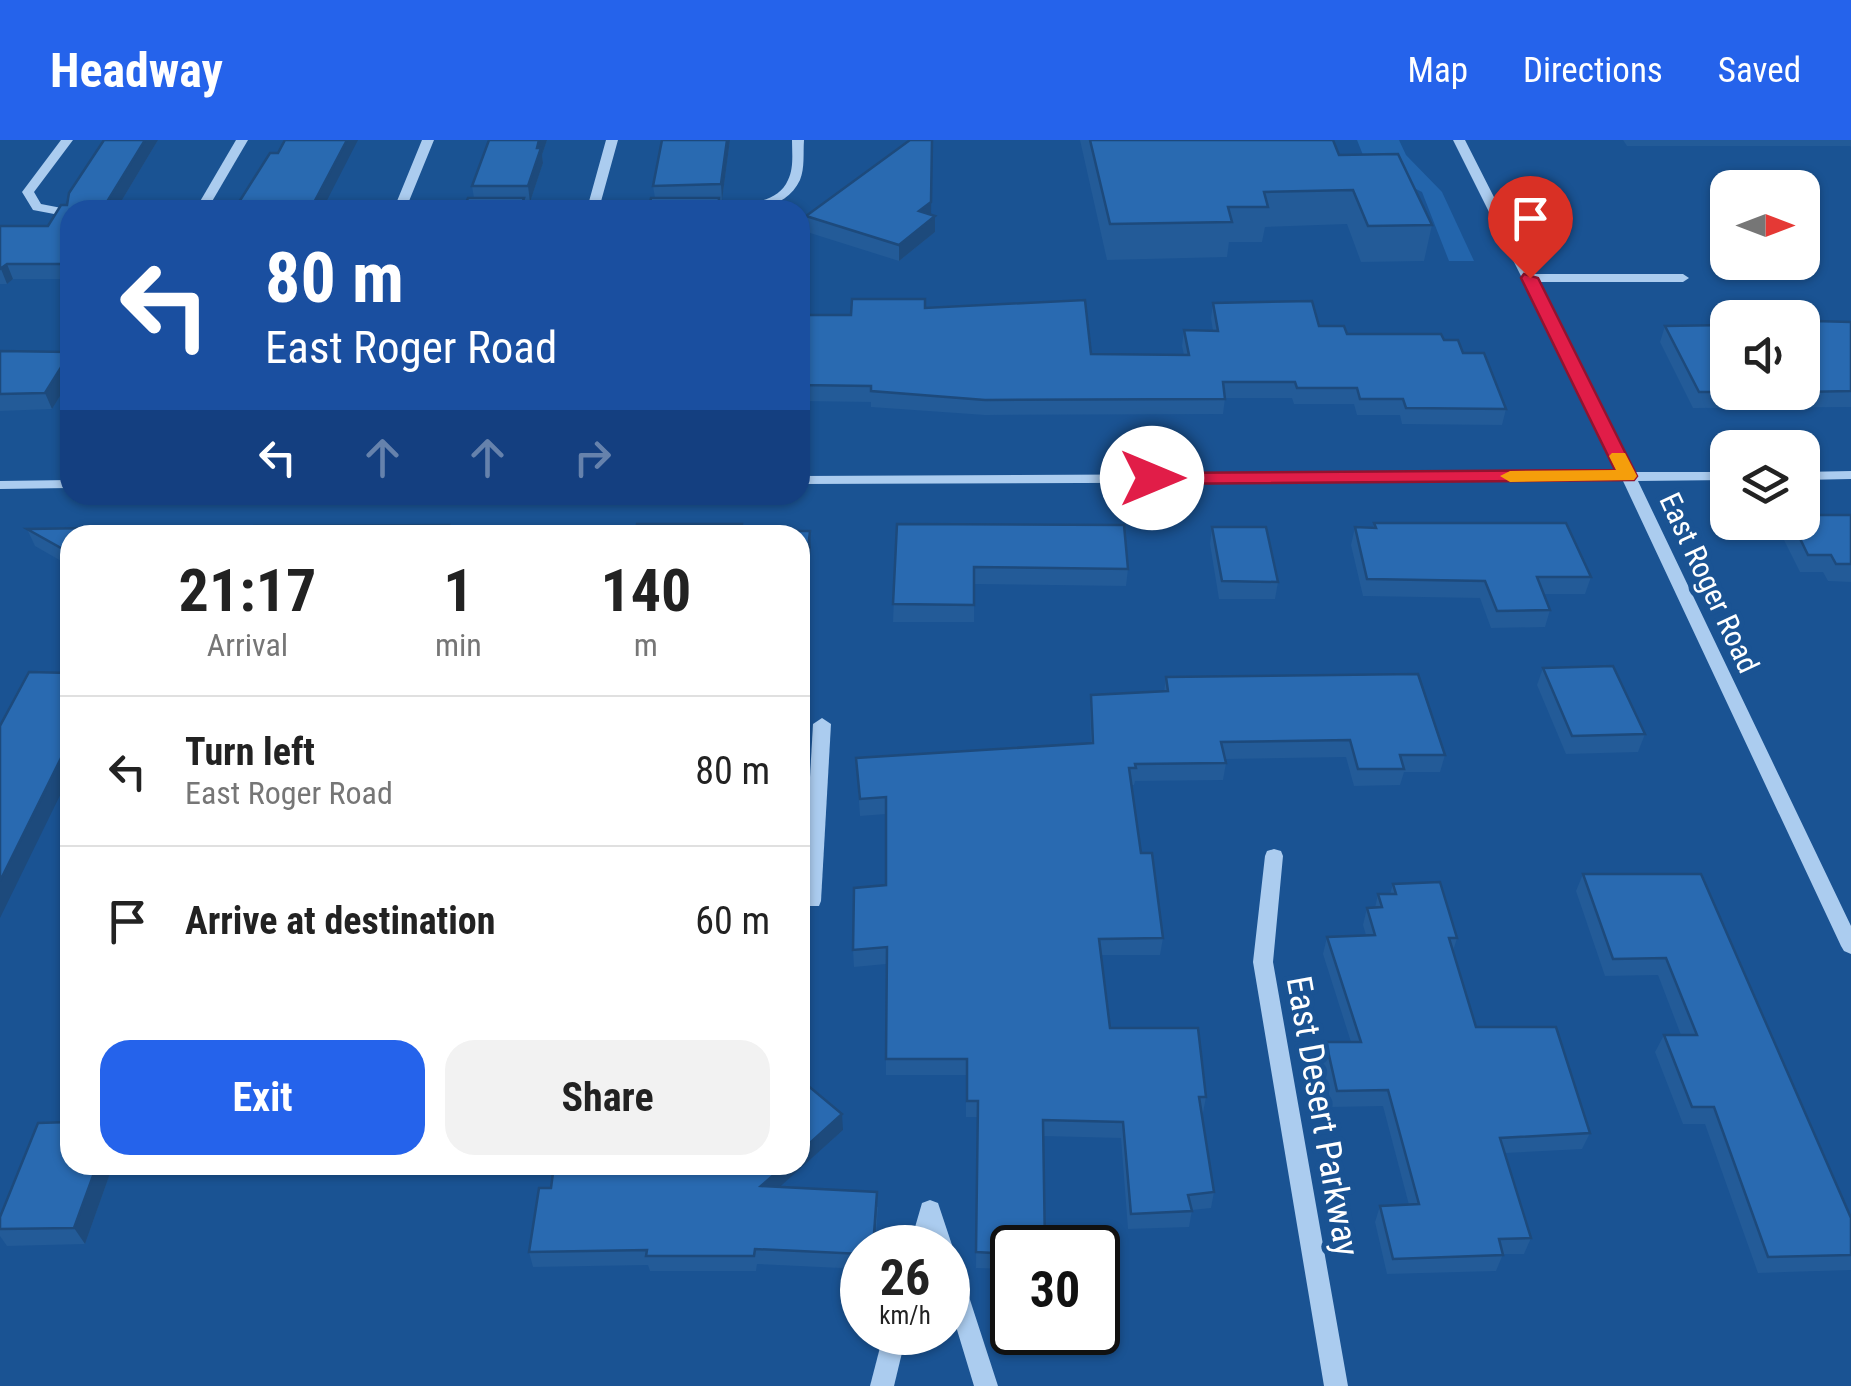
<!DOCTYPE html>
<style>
:root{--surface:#fff;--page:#f2f2f2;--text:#222;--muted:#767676;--line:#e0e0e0;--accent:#2563eb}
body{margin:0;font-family:"Roboto Condensed",sans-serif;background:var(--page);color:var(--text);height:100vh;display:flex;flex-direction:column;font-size:38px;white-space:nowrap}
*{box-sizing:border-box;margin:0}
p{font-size:32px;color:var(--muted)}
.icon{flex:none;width:55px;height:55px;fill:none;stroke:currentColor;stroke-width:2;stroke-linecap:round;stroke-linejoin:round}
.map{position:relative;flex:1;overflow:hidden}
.details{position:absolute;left:60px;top:385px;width:750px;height:650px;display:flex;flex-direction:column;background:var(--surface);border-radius:30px;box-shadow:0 2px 8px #0004}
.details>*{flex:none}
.hud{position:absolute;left:60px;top:60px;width:750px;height:305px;border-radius:30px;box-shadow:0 2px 8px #0004;background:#1a4fa0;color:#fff;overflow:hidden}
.needle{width:65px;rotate:90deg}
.tools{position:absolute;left:1710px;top:30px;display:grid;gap:20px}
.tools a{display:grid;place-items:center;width:110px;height:110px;border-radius:20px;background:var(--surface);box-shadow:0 2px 8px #0004;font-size:50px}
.speed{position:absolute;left:840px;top:1085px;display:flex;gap:20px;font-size:50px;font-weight:700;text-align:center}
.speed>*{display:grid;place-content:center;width:130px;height:130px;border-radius:50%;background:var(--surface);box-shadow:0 2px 8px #0004;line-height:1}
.speed small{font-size:25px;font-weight:400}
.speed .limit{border:5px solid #111;border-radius:15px;background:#fff;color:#111}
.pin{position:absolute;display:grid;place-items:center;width:85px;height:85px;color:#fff;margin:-102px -42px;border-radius:50% 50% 50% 0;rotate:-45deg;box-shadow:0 0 10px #0007}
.pin .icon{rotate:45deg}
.me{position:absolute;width:110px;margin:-55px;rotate:90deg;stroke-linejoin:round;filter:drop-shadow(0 0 8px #0008)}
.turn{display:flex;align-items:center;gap:35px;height:210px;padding:0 40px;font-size:45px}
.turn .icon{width:130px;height:130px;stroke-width:2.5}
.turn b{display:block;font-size:70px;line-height:85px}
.lanes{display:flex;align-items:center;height:95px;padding:0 40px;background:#0003;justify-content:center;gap:50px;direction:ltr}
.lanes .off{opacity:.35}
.eta{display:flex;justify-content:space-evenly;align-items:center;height:170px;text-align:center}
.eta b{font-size:60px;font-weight:700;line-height:70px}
.primary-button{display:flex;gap:20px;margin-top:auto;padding:20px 40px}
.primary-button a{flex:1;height:115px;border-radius:30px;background:var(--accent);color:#fff;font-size:40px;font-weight:700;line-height:115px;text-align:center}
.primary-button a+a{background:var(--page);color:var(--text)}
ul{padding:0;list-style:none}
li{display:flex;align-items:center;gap:30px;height:150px;padding:0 40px;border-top:2px solid var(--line)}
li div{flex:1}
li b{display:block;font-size:38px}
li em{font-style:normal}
header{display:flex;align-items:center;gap:60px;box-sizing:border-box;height:140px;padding:0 50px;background:var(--accent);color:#fff}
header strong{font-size:48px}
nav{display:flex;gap:55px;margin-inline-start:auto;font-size:35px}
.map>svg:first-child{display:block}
.green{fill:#2365ac}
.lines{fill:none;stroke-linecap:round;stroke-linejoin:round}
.minor{fill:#abccef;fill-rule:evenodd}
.wall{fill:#235b98}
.shaded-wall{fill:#1d4a7c}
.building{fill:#296ab1;stroke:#1d4a7c;stroke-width:2.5}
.route{fill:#e11d48;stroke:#92132f;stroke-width:2.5}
.slow{fill:#f59e0b}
.labels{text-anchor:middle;stroke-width:10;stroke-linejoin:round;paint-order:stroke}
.street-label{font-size:30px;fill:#fff;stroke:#1a5393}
.near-street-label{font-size:35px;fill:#fff;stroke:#1a5393}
</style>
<header>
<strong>Headway</strong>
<nav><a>Map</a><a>Directions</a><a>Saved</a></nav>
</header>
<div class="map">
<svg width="1851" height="1246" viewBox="0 0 1851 1246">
<rect width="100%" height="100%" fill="#1a5393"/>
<!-- green -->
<path class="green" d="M 1357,0 L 1399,0 L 1406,15 L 1442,52 L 1474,121 L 1449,121 L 1422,52 L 1386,34 L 1371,35 Z"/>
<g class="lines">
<!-- minor -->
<g class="minor">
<path d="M 61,0 L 73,0 L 34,52 L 41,64 L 72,70 L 70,70 L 70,77 L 33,70 L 22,52 Z"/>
<path d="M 236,0 L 248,0 L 207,70 L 195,70 Z"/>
<path d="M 422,0 L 434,0 L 407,66 L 588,65 L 606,0 L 618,0 L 600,65 L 674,64 L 680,68 L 378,70 L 384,66 L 395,66 Z"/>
<path d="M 792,0 L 804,0 C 803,13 805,28 800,40 C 783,77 729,71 696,70 L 696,64 L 700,63 C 726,64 775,70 788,40 C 794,28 792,13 792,0 Z"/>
<path d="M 1453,0 L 1465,0 L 1533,134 L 1683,134 L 1689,138 L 1683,142 L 1537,142 L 1633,332 L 1728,332 L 1728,340 L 1638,341 L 1851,786 L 1851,814 L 1844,811 L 1841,806 L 1623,341 L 800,344 L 800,336 L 1619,332 Z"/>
<path d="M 1851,331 L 1851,339 L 1802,340 L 1802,332 Z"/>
<path d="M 70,340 L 70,348 L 0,349 L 0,341 Z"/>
<path d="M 822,578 L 831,584 L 821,761 L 819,766 L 805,766 L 803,761 L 813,584 Z"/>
<path d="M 1274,709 L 1281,711 L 1283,716 L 1273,822 L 1348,1246 L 1324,1246 L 1253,822 L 1265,716 L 1267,711 Z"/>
<path d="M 930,1060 L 938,1063 L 953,1108 L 948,1116 L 956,1119 L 959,1126 L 998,1246 L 974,1246 L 948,1160 L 948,1108 L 909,1108 L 922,1063 Z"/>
<path d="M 884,1192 L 907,1192 L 894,1246 L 870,1246 Z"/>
</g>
</g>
<!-- wall -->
<g class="wall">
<path d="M 158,0 L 116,70 L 70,70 L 70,139 L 13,139 L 7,144 L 0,144 L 0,86 L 48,86 L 67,65 Z"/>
<path d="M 489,0 L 547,0 L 542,15 L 543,23 L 530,62 L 524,62 L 526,70 L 474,58 L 472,46 Z"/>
<path d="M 662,0 L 730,0 L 722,60 L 655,58 L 653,46 Z"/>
<path d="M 932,0 L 931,75 L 935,92 L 899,121 L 807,92 L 806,76 Z"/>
<path d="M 1080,0 L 1333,0 L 1339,15 L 1432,85 L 1424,121 L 1361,122 L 1347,84 L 1265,87 L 1262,102 L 1229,102 L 1227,117 L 1107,120 Z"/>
<path d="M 1623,0 L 1851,0 L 1851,7 L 1850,6 L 1627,6 Z"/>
<path d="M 1213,163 L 1319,186 L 1347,194 L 1444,200 L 1463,213 L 1506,269 L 1502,285 L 1402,284 L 1400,275 L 1357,275 L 1354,264 L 1294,264 L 1292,258 L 1225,258 L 1223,274 L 985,275 L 871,267 L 871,262 L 800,261 L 800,175 L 851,175 L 925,168 L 1091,214 L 1184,215 L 1182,206 L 1184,190 L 1213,191 L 1211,178 Z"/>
<path d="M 1814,181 L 1851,182 L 1851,267 L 1693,268 L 1660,202 L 1665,186 L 1728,252 L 1802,252 L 1802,185 L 1813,185 Z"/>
<path d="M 0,211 L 70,212 L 70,240 L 52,269 L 0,271 Z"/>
<path d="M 1851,375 L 1851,442 L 1828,441 L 1823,432 L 1800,432 L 1780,392 L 1784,382 L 1802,382 Z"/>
<path d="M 1374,383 L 1591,437 L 1585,454 L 1544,454 L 1550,470 L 1545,487 L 1491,488 L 1480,458 L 1363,456 L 1351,405 L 1355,387 L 1373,388 Z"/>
<path d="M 897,384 L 1128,429 L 1126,446 L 974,444 L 974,482 L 893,482 Z"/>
<path d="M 1212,387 L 1278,442 L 1275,459 L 1219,459 L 1210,404 Z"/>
<path d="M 27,389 L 70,395 L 70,426 L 35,406 Z"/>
<path d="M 1543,528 L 1645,594 L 1638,612 L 1566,614 L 1537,545 Z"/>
<path d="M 1166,537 L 1445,615 L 1440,632 L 1404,632 L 1400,645 L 1354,646 L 1346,617 L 1225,619 L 1226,623 L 1223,640 L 1135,641 L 1134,645 L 1131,645 L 1141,713 L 1163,798 L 1160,815 L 1101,815 L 1110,888 L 1206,957 L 1203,973 L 1202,973 L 1214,1052 L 1211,1068 L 1192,1070 L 1189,1087 L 1128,1089 L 1121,998 L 1043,996 L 1012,1108 L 1012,1129 L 976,1128 L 977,977 L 966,977 L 966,935 L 886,935 L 886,824 L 854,827 L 853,810 L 886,745 L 886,674 L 860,676 L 856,618 L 1091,603 L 1090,572 L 1091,555 L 1164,552 Z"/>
<path d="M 1583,734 L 1701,734 L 1851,1078 L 1851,1130 L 1758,1133 L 1705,984 L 1683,984 L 1655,912 L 1664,895 L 1681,895 L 1658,835 L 1605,836 L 1576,751 Z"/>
<path d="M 1393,744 L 1457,798 L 1453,811 L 1476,887 L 1590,993 L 1582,1009 L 1505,1013 L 1531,1098 L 1524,1114 L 1503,1114 L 1496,1131 L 1387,1134 L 1375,1082 L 1380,1066 L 1409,1065 L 1383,966 L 1332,967 L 1321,919 L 1326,902 L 1351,902 L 1323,814 L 1327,797 L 1366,795 L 1363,785 L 1367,768 L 1375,768 L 1378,754 L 1390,754 Z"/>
<path d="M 843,990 L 779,1047 L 878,1067 L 875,1108 L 862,1108 L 862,1129 L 757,1124 L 756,1131 L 650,1131 L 648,1125 L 533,1127 L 529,1112 L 551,1048 Z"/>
<path d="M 70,1025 L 113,1025 L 85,1104 L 7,1106 L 0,1096 L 0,1077 Z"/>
</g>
<!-- shaded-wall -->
<g class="shaded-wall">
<path d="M 145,0 L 158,0 L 116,70 L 102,70 Z"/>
<path d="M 347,0 L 358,0 L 322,70 L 310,70 Z"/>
<path d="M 539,0 L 547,0 L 542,15 L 543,23 L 530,62 L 528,46 Z"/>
<path d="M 727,0 L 730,0 L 722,60 L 721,44 Z"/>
<path d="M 932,0 L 931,78 L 919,71 Z"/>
<path d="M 935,76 L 935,92 L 899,121 L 899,105 Z"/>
<path d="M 7,124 L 13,139 L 7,144 L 1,129 Z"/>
<path d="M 70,213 L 70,240 L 52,269 L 45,253 Z"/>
<path d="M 810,391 L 811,408 L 800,507 L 800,480 Z"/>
<path d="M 70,600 L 70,635 L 0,778 L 0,741 Z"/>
<path d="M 842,974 L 843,990 L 763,1062 L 761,1046 L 785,1025 L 800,1025 L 800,1012 Z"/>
<path d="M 97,1025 L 113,1025 L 85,1104 L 74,1088 Z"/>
<path d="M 877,1052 L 875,1108 L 873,1108 Z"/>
</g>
<!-- building -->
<g class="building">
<path d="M 104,0 L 145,0 L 102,70 L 70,70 L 70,124 L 7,124 L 0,129 L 0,86 L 48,86 L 61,65 L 67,65 L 69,53 Z"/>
<path d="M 285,0 L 347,0 L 310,70 L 234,70 L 270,13 L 278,13 Z"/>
<path d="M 489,0 L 539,0 L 537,8 L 541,8 L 528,46 L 472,46 Z"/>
<path d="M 662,0 L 727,0 L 721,44 L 653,46 Z"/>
<path d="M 910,0 L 932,0 L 931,62 L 919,71 L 935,76 L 899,105 L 806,76 Z"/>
<path d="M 1090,0 L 1333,0 L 1339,15 L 1398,14 L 1432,85 L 1368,86 L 1353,50 L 1264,52 L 1268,67 L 1228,67 L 1232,82 L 1110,84 Z"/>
<path d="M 468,58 L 524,58 L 520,70 L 463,70 Z"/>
<path d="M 651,58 L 719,58 L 718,70 L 649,70 Z"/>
<path d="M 852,159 L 925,159 L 925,168 L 1085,160 L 1091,214 L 1189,215 L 1184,190 L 1218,191 L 1213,163 L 1312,161 L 1319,186 L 1344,186 L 1347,194 L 1441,194 L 1444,200 L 1458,200 L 1463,213 L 1484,213 L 1506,269 L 1406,268 L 1403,259 L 1360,259 L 1357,248 L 1297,248 L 1295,242 L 1223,242 L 1225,259 L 985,260 L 871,251 L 871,246 L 800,245 L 800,175 L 851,175 Z"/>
<path d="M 1814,181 L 1851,182 L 1851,251 L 1802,252 L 1802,185 L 1816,185 Z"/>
<path d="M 1728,185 L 1728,252 L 1699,252 L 1665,186 Z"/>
<path d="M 0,211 L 70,212 L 70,213 L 45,253 L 0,254 Z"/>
<path d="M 1802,375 L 1851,375 L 1851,424 L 1836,424 L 1831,415 L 1808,415 L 1792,382 L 1802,382 Z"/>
<path d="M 1374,383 L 1566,383 L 1591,437 L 1537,437 L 1550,470 L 1497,471 L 1485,441 L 1367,439 L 1355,387 L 1376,388 Z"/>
<path d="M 637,384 L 742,384 L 741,391 L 810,391 L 800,480 L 800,395 L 635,395 Z"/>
<path d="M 897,384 L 1124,385 L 1128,429 L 974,427 L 974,465 L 893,464 Z"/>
<path d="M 449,385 L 447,392 L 540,390 L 539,395 L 249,395 L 254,386 Z"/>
<path d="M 164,387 L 161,395 L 70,395 L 70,413 L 27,389 Z"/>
<path d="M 1212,387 L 1266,387 L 1278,442 L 1222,441 Z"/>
<path d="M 1613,526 L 1645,594 L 1572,596 L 1543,528 Z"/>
<path d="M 29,532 L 70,533 L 70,600 L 0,741 L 0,586 Z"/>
<path d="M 1418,534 L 1445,615 L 1400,615 L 1404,629 L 1358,629 L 1350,600 L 1221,602 L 1226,623 L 1135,624 L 1136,628 L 1129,628 L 1141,713 L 1152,713 L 1163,798 L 1099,799 L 1110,888 L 1198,888 L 1206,957 L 1199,957 L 1214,1052 L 1188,1055 L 1192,1071 L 1131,1074 L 1123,982 L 1043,980 L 1045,1108 L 1012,1108 L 1012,1114 L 976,1112 L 978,961 L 967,961 L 967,919 L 886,919 L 887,807 L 853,810 L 854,748 L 886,745 L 886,657 L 860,659 L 856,618 L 1093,603 L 1091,555 L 1168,551 L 1166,537 Z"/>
<path d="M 1583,734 L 1701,734 L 1851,1078 L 1851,1115 L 1768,1117 L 1714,967 L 1692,967 L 1664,895 L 1697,895 L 1666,818 L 1613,819 Z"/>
<path d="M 1440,742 L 1457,798 L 1449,798 L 1476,887 L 1556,887 L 1590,993 L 1500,998 L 1531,1098 L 1499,1099 L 1503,1115 L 1393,1119 L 1380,1066 L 1419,1064 L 1388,950 L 1337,951 L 1326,902 L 1361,902 L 1327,797 L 1375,795 L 1367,768 L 1382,767 L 1378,754 L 1396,754 L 1393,744 Z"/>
<path d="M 800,939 L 842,974 L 800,1012 Z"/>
<path d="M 70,982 L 70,1025 L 97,1025 L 74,1088 L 0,1089 L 0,1077 L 38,983 Z"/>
<path d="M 554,1025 L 785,1025 L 761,1046 L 877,1052 L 873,1108 L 862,1108 L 862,1114 L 755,1109 L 754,1116 L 646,1116 L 647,1110 L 529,1112 L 539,1048 L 551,1048 Z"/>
</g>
<!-- route -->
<path class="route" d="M 1524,134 L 1538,138 L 1637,336 L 1634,340 L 1152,344 L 1142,338 L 1152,333 L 1615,330 L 1521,138 Z"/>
<!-- slow -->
<path class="slow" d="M 1612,313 L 1625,313 L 1637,336 L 1634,340 L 1510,342 L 1500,336 L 1510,331 L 1616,330 L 1609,316 Z"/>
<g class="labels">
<!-- street labels -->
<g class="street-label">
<text transform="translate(1709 443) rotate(65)" y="10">East Roger Road</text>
</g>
<!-- near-street labels -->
<g class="near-street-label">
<text transform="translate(1323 976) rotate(80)" y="12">East Desert Parkway</text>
</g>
</g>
</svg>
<div class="tools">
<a><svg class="needle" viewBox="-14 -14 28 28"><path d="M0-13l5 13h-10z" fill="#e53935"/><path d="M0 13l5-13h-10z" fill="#767676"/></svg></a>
<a><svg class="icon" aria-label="sound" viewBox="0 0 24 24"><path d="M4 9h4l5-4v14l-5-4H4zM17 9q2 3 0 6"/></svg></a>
<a><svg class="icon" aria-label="layers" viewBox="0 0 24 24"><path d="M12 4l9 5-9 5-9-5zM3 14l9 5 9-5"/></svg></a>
</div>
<div class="speed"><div>26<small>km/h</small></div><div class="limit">30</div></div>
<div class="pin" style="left:1530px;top:138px;background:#d93025"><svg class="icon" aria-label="arrive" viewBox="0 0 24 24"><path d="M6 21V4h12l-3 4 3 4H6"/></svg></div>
<svg class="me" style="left:1152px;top:338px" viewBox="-20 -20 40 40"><circle r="19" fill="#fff"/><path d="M0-13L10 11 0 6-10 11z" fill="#e11d48"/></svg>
<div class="hud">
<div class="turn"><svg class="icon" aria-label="left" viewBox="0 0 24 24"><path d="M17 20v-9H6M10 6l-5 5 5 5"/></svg><div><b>80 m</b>East Roger Road</div></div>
<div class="lanes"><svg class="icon" aria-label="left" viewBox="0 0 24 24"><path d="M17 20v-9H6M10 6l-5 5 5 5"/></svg><svg class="icon off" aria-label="ahead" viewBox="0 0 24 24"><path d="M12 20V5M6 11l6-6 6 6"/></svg><svg class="icon off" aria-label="ahead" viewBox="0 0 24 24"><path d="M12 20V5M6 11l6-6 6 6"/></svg><svg class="icon off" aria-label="right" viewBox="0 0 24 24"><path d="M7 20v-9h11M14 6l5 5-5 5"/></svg></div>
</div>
<section class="details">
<div class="eta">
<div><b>21:17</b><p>Arrival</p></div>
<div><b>1</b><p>min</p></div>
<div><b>140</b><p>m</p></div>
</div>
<ul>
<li><svg class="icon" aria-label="left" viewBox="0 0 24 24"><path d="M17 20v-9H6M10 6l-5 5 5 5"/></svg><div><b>Turn left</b><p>East Roger Road</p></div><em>80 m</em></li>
<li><svg class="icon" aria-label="arrive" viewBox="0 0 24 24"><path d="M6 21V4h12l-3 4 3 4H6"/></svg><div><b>Arrive at destination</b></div><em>60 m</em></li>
</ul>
<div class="primary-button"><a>Exit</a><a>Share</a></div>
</section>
</div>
